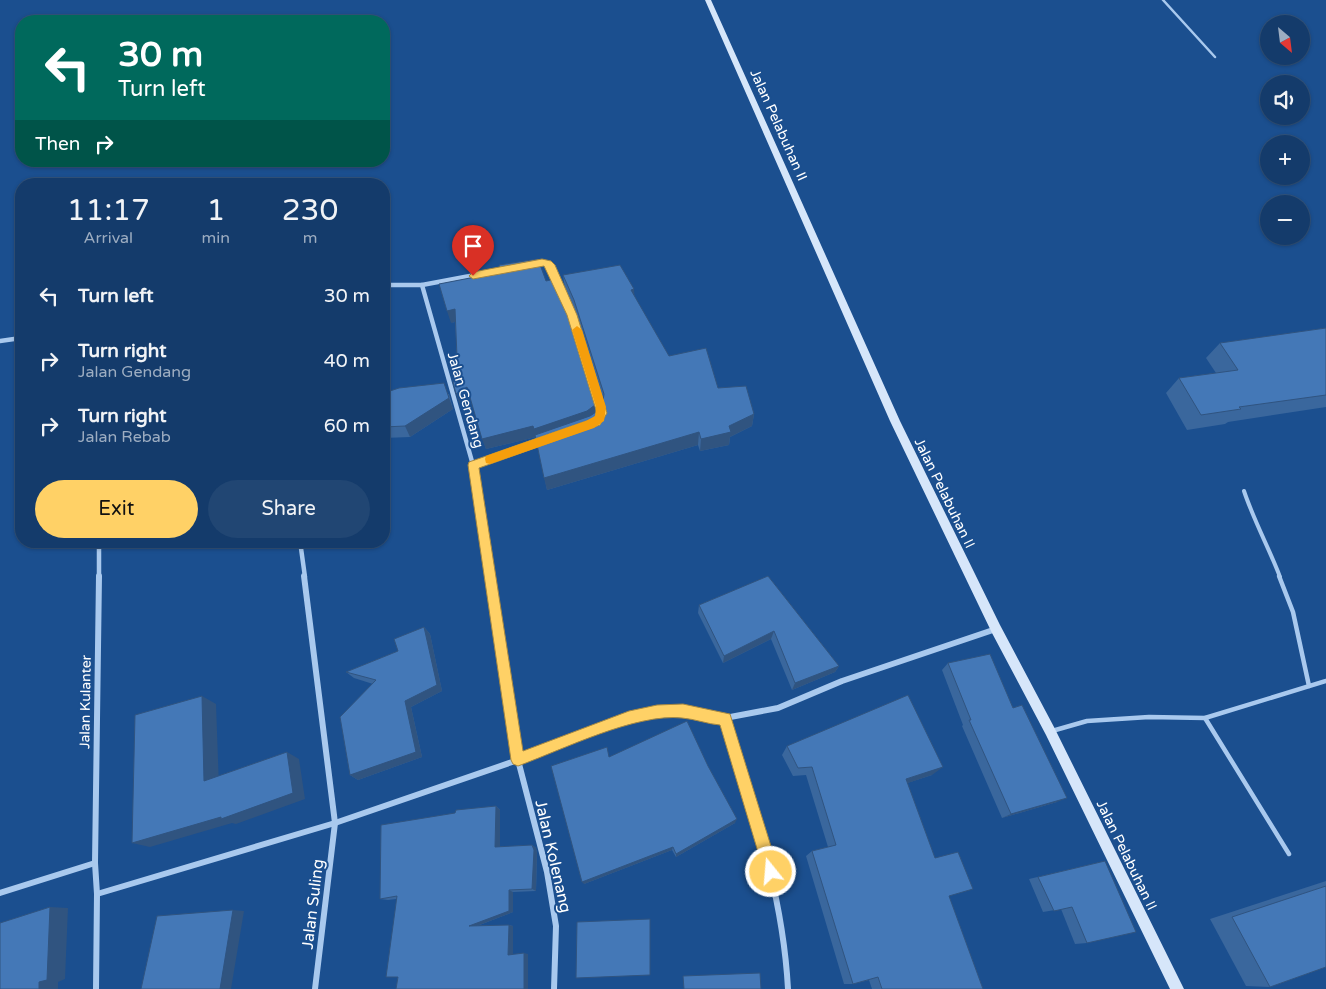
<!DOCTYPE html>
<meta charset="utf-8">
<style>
:root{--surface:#143b6b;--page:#214673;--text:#f1f3f6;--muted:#9dadc1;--line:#33557e;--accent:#ffd166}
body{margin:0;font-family:"Varela Round",sans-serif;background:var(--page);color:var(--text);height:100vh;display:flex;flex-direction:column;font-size:19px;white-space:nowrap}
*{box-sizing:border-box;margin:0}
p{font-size:16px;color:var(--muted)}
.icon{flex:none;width:28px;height:28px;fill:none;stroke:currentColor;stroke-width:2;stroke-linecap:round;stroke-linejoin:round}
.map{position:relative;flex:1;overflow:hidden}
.sheet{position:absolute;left:15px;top:178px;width:375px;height:370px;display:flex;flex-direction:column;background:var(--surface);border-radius:20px;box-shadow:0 1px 4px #0004,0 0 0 1px var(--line)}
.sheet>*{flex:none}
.banner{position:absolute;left:15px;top:15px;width:375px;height:152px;border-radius:20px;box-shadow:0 1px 4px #0004,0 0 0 1px var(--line);background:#00695c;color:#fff;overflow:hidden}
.needle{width:32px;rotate:152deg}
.fabs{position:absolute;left:1260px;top:15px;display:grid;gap:10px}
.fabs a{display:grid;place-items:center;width:50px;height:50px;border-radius:50%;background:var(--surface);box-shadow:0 1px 4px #0004,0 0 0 1px var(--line);font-size:25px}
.pin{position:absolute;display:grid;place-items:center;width:42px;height:42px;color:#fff;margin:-51px -21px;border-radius:50% 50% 50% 0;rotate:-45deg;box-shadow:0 0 5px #0007}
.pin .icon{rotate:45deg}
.me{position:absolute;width:55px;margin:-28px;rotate:343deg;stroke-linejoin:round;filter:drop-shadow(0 0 4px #0008)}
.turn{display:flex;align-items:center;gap:18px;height:105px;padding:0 20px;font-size:22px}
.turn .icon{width:65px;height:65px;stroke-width:2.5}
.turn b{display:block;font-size:35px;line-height:42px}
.then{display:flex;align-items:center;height:48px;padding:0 20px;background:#0003;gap:10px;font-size:19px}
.eta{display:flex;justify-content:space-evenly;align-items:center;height:85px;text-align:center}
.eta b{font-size:30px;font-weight:600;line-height:35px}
.cta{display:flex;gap:10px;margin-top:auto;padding:10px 20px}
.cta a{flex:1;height:58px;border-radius:30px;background:var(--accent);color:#111;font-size:20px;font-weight:600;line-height:58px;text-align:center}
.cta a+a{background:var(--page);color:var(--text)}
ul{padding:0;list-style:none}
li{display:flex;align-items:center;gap:15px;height:65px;padding:0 20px}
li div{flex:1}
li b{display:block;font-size:19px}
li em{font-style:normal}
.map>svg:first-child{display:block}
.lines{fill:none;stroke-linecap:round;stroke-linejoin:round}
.lane-far2{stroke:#a9c9ee;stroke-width:2.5}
.lane-far1{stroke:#a9c9ee;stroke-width:4}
.lane{stroke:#a9c9ee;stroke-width:4.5}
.street-far1{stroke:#a9c9ee;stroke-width:4.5}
.street{stroke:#a9c9ee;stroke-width:6}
.secondary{fill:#d6e6fa;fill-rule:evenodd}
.wall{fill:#3a679d}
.shaded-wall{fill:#305480}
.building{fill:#4478b7;stroke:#305480}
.route{fill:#ffd166;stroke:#a68842}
.slow{fill:#f59e0b}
.labels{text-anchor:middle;stroke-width:4;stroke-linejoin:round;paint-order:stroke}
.street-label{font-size:14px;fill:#fff;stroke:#1b4f8f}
.near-street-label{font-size:16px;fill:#fff;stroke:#1b4f8f}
</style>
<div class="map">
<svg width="1326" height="989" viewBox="0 0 1326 989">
<rect width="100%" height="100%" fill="#1b4f8f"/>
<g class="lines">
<!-- lane-far2 -->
<path class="lane-far2" d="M 1163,0 L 1215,57"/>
<!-- lane-far1 -->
<path class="lane-far1" d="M 1244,491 C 1254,521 1269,548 1280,577"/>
<!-- lane -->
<g class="lane">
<path d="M 1279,576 L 1293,612 L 1309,686"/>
<path d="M 1205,718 L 1289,854"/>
<path d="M 1052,731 L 1087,721 L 1149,717 L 1205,718 L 1326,681"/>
</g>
<!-- street-far1 -->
<g class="street-far1">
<path d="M 535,264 L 547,263 L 551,267 L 572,315 L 602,414"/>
<path d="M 384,285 L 422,285 L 507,269"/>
<path d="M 422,285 L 473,465 L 490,577"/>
<path d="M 0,341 L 21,338"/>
<path d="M 473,465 L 542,442"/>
<path d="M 300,541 L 305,577"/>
<path d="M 99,577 L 99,541"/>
</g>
<!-- street -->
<g class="street">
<path d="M 304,576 L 335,823 L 315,989"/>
<path d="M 490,576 L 518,760 L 547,872 L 556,926 L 554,989"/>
<path d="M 725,718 C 753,808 783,894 788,989"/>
<path d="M 0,893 L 95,863"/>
<path d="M 97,894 L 335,823 L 518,760 L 629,718 L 657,712 L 683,711 L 705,717 L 725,718 L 778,708 L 842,681 L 996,629"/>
<path d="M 96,989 L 97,894 L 95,863 L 99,576"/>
</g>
<!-- secondary -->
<path class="secondary" d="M 705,0 L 711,0 L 900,421 L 1000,625 L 1054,727 L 1184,989 L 1170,989 L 1046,735 L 992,633 L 890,421 Z"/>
</g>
<!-- wall -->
<g class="wall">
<path d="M 563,275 L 634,297 L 669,356 L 718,388 L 754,414 L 752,426 L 730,437 L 729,445 L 700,451 L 698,445 L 547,490 L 536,437 L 486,449 L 470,398 L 460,405 L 455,322 L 451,323 L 546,281 L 596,397 L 597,412 L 602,408 L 603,400 L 576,314 L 565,289 Z"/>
<path d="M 1326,328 L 1326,407 L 1228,422 L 1225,424 L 1187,430 L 1166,393 L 1179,378 L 1216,373 L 1206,358 L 1220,343 Z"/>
<path d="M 384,393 L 449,394 L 453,409 L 410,437 L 384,438 Z"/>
<path d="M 768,576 L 839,666 L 835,672 L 792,690 L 771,639 L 723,663 L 698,613 L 699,605 Z"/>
<path d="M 424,627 L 430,634 L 442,691 L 411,707 L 422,757 L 358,780 L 350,775 L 373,684 L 354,678 L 346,672 L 398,651 Z"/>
<path d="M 948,663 L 1013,708 L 1057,802 L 1002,818 L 962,726 L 963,725 L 942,670 Z"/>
<path d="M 787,746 L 932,775 L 907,783 L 983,989 L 872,989 L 869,980 L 853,984 L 844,984 L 806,856 L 812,851 L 828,847 L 806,775 L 793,776 L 782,755 Z"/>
<path d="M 609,757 L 735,823 L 676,857 L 672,850 L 584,884 Z"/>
<path d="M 496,806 L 500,810 L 500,847 L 532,845 L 536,848 L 537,853 L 536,891 L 513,892 L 513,912 L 477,926 L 509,925 L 513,926 L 513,954 L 528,954 L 528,989 L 396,989 L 398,977 L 396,899 L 388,900 L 380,899 Z"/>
<path d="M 1105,861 L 1087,943 L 1075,944 L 1061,909 L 1043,912 L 1029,879 Z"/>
<path d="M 1326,881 L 1326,967 L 1270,987 L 1246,986 L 1210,919 Z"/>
</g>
<!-- shaded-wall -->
<g class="shaded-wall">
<path d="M 634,289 L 635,303 L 631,290 Z"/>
<path d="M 455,309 L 458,321 L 451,323 L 447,311 Z"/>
<path d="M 444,383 L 453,409 L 410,437 L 405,426 Z"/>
<path d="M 467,387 L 471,398 L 460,405 L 456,394 Z"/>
<path d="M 596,397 L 597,407 L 596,416 L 536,437 L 486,449 L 482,439 Z"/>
<path d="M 754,414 L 752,426 L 730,437 L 729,445 L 700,451 L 701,439 L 729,426 Z"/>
<path d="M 699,432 L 698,445 L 547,490 L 544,478 Z"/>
<path d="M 424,627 L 430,634 L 442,691 L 411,707 L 422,757 L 358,780 L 350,775 L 405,701 Z"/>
<path d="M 774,631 L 771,639 L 723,663 L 724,656 Z"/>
<path d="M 839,666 L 835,672 L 792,690 L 795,683 Z"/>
<path d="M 202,696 L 216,704 L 219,787 L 204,781 Z"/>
<path d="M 287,752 L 299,759 L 305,799 L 236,824 L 232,823 L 150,847 L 132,843 Z"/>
<path d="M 943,767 L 932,775 L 896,787 L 906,779 Z"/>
<path d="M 1067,798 L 1057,802 L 1002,818 L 1011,814 Z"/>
<path d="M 496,806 L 500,810 L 500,850 L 495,847 Z"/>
<path d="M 737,819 L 735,823 L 676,857 L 676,854 Z"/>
<path d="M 532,845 L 536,848 L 537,853 L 536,891 L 532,889 Z"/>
<path d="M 673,847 L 672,850 L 584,884 L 582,882 Z"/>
<path d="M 509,890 L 513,892 L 513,912 L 474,927 L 469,926 Z"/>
<path d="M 50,907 L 68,908 L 65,979 L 58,982 L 58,989 L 39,989 L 39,982 Z"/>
<path d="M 233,910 L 244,911 L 231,989 L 220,989 Z"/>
<path d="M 509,925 L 513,926 L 513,955 L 508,955 Z"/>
<path d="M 524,953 L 528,954 L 528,989 L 524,989 Z"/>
</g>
<!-- building -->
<g class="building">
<path d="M 538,259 L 546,281 L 555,279 L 566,305 L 596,397 L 595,405 L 587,411 L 534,429 L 533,426 L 482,439 L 467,387 L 456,394 L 453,382 L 458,381 L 455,309 L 447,311 L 439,284 L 501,272 L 499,265 Z"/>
<path d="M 620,265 L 634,289 L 631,290 L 669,356 L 706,348 L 718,388 L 746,386 L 754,414 L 729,426 L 731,432 L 701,439 L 699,432 L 544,478 L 535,435 L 590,416 L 602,408 L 604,394 L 574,300 L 563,275 Z"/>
<path d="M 1326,328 L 1326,395 L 1239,407 L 1241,409 L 1201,415 L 1179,378 L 1238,370 L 1220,343 Z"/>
<path d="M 444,383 L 449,398 L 405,426 L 384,427 L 384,393 L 399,388 Z"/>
<path d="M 768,576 L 839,666 L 795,683 L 774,631 L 724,656 L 699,605 Z"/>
<path d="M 424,627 L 437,685 L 405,701 L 416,752 L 350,775 L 340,717 L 376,680 L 346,672 L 398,651 L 394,639 Z"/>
<path d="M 990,654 L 1013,708 L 1022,705 L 1067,798 L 1011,814 L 969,720 L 971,720 L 948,663 Z"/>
<path d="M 908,695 L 943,767 L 906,779 L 935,858 L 958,852 L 973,889 L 949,896 L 983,989 L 882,989 L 878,977 L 853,984 L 812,851 L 836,845 L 812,767 L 798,768 L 787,746 Z"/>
<path d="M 202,696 L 204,781 L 287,752 L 293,793 L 221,819 L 221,817 L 132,843 L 135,715 Z"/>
<path d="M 687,721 L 708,766 L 737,819 L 676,854 L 673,847 L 582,882 L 551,766 L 607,747 L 609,757 Z"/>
<path d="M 496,806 L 495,847 L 532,845 L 534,850 L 532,889 L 509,890 L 509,911 L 469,926 L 509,925 L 508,955 L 524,953 L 524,989 L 396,989 L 398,977 L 386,977 L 397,896 L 380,899 L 381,825 L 455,813 L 456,810 Z"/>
<path d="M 1105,861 L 1136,932 L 1087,943 L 1072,907 L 1054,911 L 1038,877 Z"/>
<path d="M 1326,886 L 1326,967 L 1270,987 L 1232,917 Z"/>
<path d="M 50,907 L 47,980 L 39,982 L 39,989 L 0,989 L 0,923 Z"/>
<path d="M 233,910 L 220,989 L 141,989 L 157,916 Z"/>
<path d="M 650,919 L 650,975 L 576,978 L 577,922 Z"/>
<path d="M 760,973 L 761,989 L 684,989 L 683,976 Z"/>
</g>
<!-- route -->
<path class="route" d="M 542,259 L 551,261 L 555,265 L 577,315 L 607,413 L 600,425 L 479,468 L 523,751 L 629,711 L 657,705 L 683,704 L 730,714 L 779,872 L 776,877 L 771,879 L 766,877 L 764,872 L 720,725 C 707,724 695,719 682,718 C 636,713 562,750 518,766 L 513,764 L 511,760 L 468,465 L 469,462 L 586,421 L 593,419 L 597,413 L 567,315 L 544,266 L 473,279 L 469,276 L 473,272 Z"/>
<!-- slow -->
<path class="slow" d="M 577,326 L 582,330 L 606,407 L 604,421 L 594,428 L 490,464 L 486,463 L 485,459 L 486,456 L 586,421 L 595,416 L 596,407 L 572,330 Z"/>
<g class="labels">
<!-- street labels -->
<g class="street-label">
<text transform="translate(779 125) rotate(66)" y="5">Jalan Pelabuhan II</text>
<text transform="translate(466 400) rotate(74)" y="5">Jalan Gendang</text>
<text transform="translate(945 493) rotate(64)" y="5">Jalan Pelabuhan II</text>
<text transform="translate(85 702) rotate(-89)" y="5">Jalan Kulanter</text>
<text transform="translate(1127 855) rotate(64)" y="5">Jalan Pelabuhan II</text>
</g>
<!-- near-street labels -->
<g class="near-street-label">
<text transform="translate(554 856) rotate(77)" y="6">Jalan Kolenang</text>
<text transform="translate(312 904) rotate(-83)" y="6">Jalan Suling</text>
</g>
</g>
</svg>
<div class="fabs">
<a><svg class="needle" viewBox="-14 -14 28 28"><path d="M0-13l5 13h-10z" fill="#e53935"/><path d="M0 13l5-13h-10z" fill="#9dadc1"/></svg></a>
<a><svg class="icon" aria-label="sound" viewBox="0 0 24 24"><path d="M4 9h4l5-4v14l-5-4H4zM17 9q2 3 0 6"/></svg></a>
<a>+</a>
<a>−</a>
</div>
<div class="pin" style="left:473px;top:276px;background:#d93025"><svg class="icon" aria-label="arrive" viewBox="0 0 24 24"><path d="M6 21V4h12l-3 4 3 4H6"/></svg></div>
<svg class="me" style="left:771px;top:872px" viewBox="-20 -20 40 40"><circle r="17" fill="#ffd166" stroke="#fff" stroke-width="3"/><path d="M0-11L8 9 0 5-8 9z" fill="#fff"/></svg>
<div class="banner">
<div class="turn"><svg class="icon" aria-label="left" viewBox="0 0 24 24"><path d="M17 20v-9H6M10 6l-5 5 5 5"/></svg><div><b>30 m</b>Turn left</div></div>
<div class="then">Then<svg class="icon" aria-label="right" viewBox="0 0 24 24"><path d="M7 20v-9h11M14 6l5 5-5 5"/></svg></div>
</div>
<section class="sheet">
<div class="eta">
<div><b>11:17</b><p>Arrival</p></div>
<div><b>1</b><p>min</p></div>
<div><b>230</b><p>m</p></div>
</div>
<ul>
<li><svg class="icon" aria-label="left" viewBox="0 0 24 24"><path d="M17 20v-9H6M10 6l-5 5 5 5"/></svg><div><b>Turn left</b></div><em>30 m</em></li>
<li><svg class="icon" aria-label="right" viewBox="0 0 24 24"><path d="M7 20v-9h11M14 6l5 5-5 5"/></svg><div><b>Turn right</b><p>Jalan Gendang</p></div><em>40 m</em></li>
<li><svg class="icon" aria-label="right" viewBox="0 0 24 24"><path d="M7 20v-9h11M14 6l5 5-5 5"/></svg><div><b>Turn right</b><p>Jalan Rebab</p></div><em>60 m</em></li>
</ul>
<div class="cta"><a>Exit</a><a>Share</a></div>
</section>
</div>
